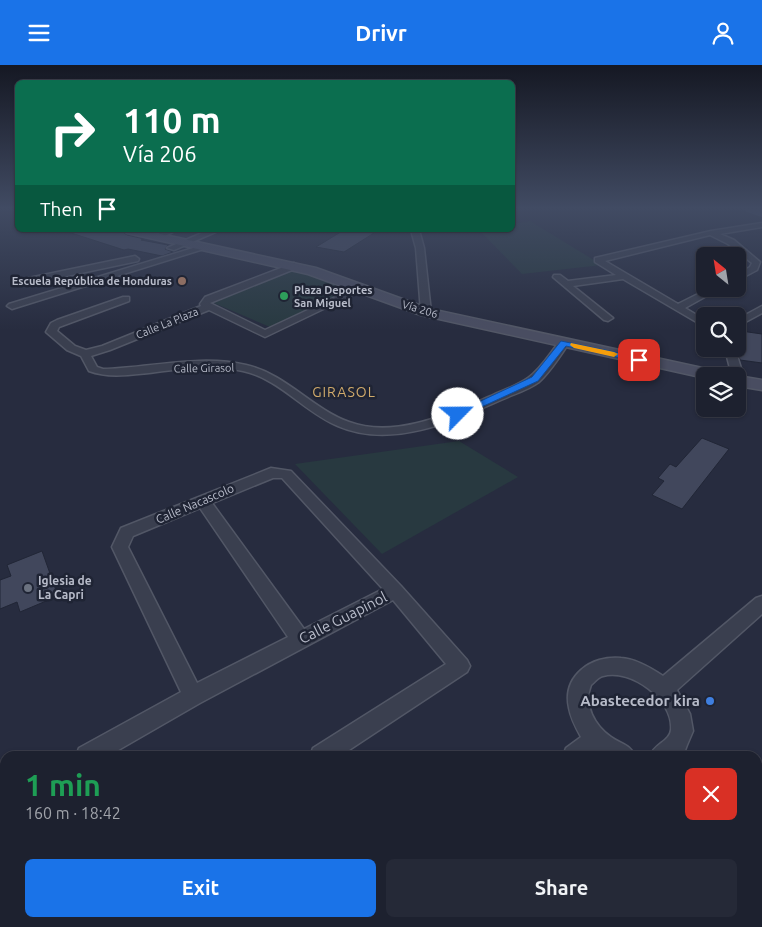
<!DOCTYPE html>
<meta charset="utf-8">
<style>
:root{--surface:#1d212f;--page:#252937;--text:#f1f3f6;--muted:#a0a3aa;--line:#3b3e4b;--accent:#1a73e8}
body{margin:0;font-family:Ubuntu,sans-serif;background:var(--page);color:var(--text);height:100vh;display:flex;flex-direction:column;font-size:19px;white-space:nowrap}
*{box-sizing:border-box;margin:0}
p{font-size:16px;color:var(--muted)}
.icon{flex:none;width:28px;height:28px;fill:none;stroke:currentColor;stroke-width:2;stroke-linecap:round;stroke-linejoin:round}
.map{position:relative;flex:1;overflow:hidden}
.drawer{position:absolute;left:0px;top:686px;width:762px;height:176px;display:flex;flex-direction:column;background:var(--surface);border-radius:15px 15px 0 0;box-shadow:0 1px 4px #0004,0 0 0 1px var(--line)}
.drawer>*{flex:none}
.banner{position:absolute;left:15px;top:15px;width:500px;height:152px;border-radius:8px;box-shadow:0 1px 4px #0004,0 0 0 1px var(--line);background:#0b6e4f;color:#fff;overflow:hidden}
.needle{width:32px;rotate:330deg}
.buttons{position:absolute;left:696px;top:182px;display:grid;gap:10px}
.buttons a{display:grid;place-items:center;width:50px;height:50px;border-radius:8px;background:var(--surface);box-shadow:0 1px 4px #0004,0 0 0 1px var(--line);font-size:25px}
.pin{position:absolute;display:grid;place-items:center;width:42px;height:42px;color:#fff;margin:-21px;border-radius:10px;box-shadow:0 2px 8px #0006}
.me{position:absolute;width:55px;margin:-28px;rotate:67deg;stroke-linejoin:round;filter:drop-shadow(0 0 4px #0008)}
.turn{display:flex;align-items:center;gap:18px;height:105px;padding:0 25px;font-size:22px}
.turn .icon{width:65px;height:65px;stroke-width:2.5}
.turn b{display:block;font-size:35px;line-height:42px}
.then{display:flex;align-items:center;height:48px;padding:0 25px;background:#0003;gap:10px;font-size:19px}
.round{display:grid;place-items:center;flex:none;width:52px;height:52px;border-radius:8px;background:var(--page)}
.headline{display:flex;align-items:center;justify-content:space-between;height:85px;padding:0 25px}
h1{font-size:30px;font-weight:700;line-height:38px;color:#1e9e55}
.cta{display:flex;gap:10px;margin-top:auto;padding:10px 25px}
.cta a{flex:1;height:58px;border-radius:8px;background:var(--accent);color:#fff;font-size:20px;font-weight:700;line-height:58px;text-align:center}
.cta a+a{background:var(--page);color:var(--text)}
header{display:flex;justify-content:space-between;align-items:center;height:65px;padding:0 25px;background:var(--accent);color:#fff;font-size:22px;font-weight:700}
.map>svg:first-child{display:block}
.green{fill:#283940}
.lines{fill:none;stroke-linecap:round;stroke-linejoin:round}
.river{fill:#3f4969;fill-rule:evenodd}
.building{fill:#41475c;stroke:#212636}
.minor-casing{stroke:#525766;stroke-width:3}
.secondary-casing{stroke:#525766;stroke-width:3}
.minor{fill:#3a3f4f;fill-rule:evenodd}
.secondary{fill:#494d61;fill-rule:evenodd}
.route{fill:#1a73e8;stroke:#114b97}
.slow{fill:#f59e0b}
.education-dot{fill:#8d6e63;stroke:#1f2434;stroke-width:2}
.leisure-dot{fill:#2e9e5b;stroke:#1f2434;stroke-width:2}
.worship-dot{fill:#6b7280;stroke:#1f2434;stroke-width:2}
.shop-dot{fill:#3f7fe0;stroke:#1f2434;stroke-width:2}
.labels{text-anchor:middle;stroke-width:5;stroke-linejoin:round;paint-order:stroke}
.far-poi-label{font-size:11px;font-weight:bold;fill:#b7bbc9;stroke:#1f2434;text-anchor:end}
.far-street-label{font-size:11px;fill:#b7bbc9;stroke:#1f2434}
.street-label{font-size:12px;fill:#b7bbc9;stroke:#1f2434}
.poi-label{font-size:12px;font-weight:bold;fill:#b7bbc9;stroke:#1f2434;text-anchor:start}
.neighbourhood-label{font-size:14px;letter-spacing:1px;fill:#d0aa6b;stroke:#1f2434}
.near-street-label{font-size:15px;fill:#b7bbc9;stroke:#1f2434}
.near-poi-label{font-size:15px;font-weight:bold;fill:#b7bbc9;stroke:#1f2434;text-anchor:end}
</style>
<header><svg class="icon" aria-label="menu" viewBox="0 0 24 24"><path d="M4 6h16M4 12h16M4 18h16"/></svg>Drivr<svg class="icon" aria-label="person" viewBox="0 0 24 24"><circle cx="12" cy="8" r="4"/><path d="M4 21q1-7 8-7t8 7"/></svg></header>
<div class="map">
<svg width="762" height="862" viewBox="0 0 762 862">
<rect width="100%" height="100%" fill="#272c3f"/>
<!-- green -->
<g class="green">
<path d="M 530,156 L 602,200 L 522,209 L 479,165 L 512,165 L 513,159 Z"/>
<path d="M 295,204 L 351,224 L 270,262 L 214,238 Z"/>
<path d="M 459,376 L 518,412 L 382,489 L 295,399 Z"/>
</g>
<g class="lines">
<!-- river -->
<path class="river" d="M 745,144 L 762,144 L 762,152 L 747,147 Z"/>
</g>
<!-- building -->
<g class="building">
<path d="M 69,165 L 120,165 L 127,170 L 144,174 L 141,175 L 168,180 L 165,184 L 173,187 L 162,191 L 128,184 L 124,185 L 68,167 Z"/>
<path d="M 344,165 L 374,168 L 344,187 L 316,182 Z"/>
<path d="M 741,266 L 762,269 L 762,298 L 740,295 L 738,286 L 738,270 L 741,271 Z"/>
<path d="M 702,373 L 729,384 L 682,444 L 652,430 L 664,416 L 658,413 L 670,399 L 676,402 Z"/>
<path d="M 42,486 L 58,531 L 20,547 L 17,537 L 0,544 L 0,515 L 11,511 L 7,500 Z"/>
</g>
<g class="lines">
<!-- minor casing -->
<g class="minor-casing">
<g id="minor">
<path d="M 762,158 L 762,162 L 720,169 L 734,175 L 760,197 L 757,205 L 738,215 L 738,209 L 750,202 L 752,198 L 728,179 L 710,170 L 605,196 L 678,239 L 708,224 L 719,224 L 685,243 L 705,255 L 705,262 L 623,214 L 573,221 L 613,253 L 608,256 L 604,255 L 553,212 L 554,210 L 560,210 L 568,216 L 616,210 L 595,197 L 595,193 L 711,166 Z"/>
<path d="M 166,165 L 177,165 L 159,174 L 152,172 Z"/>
<path d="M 209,165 L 220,165 L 174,185 L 167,183 Z"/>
<path d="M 411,165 L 419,165 L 424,183 L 431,247 L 426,250 L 421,247 L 416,183 Z"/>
<path d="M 203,180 L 210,182 L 15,243 L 12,244 L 7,241 L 9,239 Z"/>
<path d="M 135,191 L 139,194 L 138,196 L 24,220 L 19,217 L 24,214 Z"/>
<path d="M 294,198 L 298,201 L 297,203 L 210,238 L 265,265 L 357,222 L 363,222 L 365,224 L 265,272 L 209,245 L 110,285 L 91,291 L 97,302 L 103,304 C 150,303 200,289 246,300 C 286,309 311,343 349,357 C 395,374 448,349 491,331 C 503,325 517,321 528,313 C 541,304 550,288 560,276 L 568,276 L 569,278 C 560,291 551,306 539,317 C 528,325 514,329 501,335 C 452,357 391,384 338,361 C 304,347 280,314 243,306 C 213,299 180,304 149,308 C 129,310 108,313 89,306 L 81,291 L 67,285 L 46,267 L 51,258 L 57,255 L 123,232 L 129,232 L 129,236 L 59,262 L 57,266 L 75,281 L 86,285 L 102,281 L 201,241 L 200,239 L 205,232 Z"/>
<path d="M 762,241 L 762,248 L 738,261 L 738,254 Z"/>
<path d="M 725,284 L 735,284 L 745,316 L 743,319 L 738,319 L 738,311 L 732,311 Z"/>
<path d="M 271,403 L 291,406 L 401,521 L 467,595 L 470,601 L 467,607 L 340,691 L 310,691 L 313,683 L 446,599 L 393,535 L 200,638 L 108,691 L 76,691 L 79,683 L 181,627 L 112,482 L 121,463 ZM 273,413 L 282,413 L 383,524 L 304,564 L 212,438 ZM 200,443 L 288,572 L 197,618 L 128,482 L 133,471 Z"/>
<path d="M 762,531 L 762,549 L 677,625 L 690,649 L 693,666 L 687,680 L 684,688 L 679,691 L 650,691 C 654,679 670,676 671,665 C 674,635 631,603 603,611 C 598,612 595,617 591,620 C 583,640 595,661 611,672 C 621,679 631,680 635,691 L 602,691 L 596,688 L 591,691 L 563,691 L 566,683 L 581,672 C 576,663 571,654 569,643 C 562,611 591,590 621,593 C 636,594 651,603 663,611 L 756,533 Z"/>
<path d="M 5,725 L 5,765 L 0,763 L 0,727 Z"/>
<path d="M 758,759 L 762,760 L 762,787 L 758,785 Z"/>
<path d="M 243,858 L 279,858 L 281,862 L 244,862 Z"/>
<path d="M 355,858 L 385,858 L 384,862 L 353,862 Z"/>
</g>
</g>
<!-- secondary casing -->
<g class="secondary-casing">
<g id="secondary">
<path d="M 122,165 L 142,165 L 316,203 L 430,244 L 716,306 L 722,307 L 724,311 L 705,311 L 705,313 L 421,250 L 308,209 L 127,168 Z"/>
<path d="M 737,311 L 738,311 L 762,315 L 762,325 L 738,321 Z"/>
</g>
</g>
<!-- minor -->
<use href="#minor" class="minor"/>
<!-- secondary -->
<use href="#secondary" class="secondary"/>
</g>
<!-- sky -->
<linearGradient id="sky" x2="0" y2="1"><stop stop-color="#151823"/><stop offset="0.54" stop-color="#414b63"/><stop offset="1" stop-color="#414b63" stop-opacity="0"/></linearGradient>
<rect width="762" height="265" fill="url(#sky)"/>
<!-- route -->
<path class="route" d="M 561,276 L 639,292 L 644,295 L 639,297 L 566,281 L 538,316 L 462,351 L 455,351 L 453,349 L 532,312 Z"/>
<!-- slow -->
<path class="slow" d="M 571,278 L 614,287 L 618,289 L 614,292 L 574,283 L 570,280 Z"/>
<!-- markers -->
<circle class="education-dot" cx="182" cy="216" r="5"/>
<circle class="leisure-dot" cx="284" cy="231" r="5"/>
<circle class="worship-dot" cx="28" cy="523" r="5"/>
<circle class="shop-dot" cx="710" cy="636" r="5"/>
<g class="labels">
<!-- far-poi labels -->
<g class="far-poi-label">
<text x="172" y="220">Escuela República de Honduras</text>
<text x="294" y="229" text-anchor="start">Plaza Deportes<tspan x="294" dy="13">San Miguel</tspan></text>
</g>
<!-- far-street labels -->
<g class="far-street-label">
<text transform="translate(420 244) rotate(17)" y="4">Vía 206</text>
<text transform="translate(167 258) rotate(-22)" y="4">Calle La Plaza</text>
<text transform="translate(204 303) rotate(-1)" y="4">Calle Girasol</text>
</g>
<!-- street labels -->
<g class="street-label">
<text transform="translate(195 439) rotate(-23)" y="4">Calle Nacascolo</text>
</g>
<!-- poi labels -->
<g class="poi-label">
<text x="38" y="520">Iglesia de<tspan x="38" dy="14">La Capri</tspan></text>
</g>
<!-- neighbourhood labels -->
<g class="neighbourhood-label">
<text x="344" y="332">GIRASOL</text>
</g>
<!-- near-street labels -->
<g class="near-street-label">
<text transform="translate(343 553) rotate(-27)" y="5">Calle Guapinol</text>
</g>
<!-- near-poi labels -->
<g class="near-poi-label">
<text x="700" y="641">Abastecedor kira</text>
</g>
</g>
</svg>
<div class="buttons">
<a><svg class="needle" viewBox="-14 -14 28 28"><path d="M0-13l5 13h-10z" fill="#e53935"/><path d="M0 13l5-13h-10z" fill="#a0a3aa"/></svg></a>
<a><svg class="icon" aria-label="search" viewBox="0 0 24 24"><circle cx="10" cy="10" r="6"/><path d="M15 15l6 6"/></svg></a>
<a><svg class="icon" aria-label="layers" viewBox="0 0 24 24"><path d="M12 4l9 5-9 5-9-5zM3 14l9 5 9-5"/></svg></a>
</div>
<div class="pin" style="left:639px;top:295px;background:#d93025"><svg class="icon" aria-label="arrive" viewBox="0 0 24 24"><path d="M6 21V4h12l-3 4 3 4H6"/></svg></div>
<svg class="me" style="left:458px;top:349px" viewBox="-20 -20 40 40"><circle r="19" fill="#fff"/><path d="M0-13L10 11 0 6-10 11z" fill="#1a73e8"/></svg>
<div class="banner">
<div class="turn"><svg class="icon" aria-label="right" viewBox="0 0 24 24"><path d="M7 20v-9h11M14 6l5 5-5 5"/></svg><div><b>110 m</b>Vía 206</div></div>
<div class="then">Then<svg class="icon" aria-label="arrive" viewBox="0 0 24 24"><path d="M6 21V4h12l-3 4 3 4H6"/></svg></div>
</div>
<section class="drawer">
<div class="headline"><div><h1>1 min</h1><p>160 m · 18:42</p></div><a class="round" style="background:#d93025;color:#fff"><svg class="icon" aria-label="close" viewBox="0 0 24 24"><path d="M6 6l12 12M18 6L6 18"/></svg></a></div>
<div class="cta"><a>Exit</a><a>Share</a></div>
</section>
</div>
